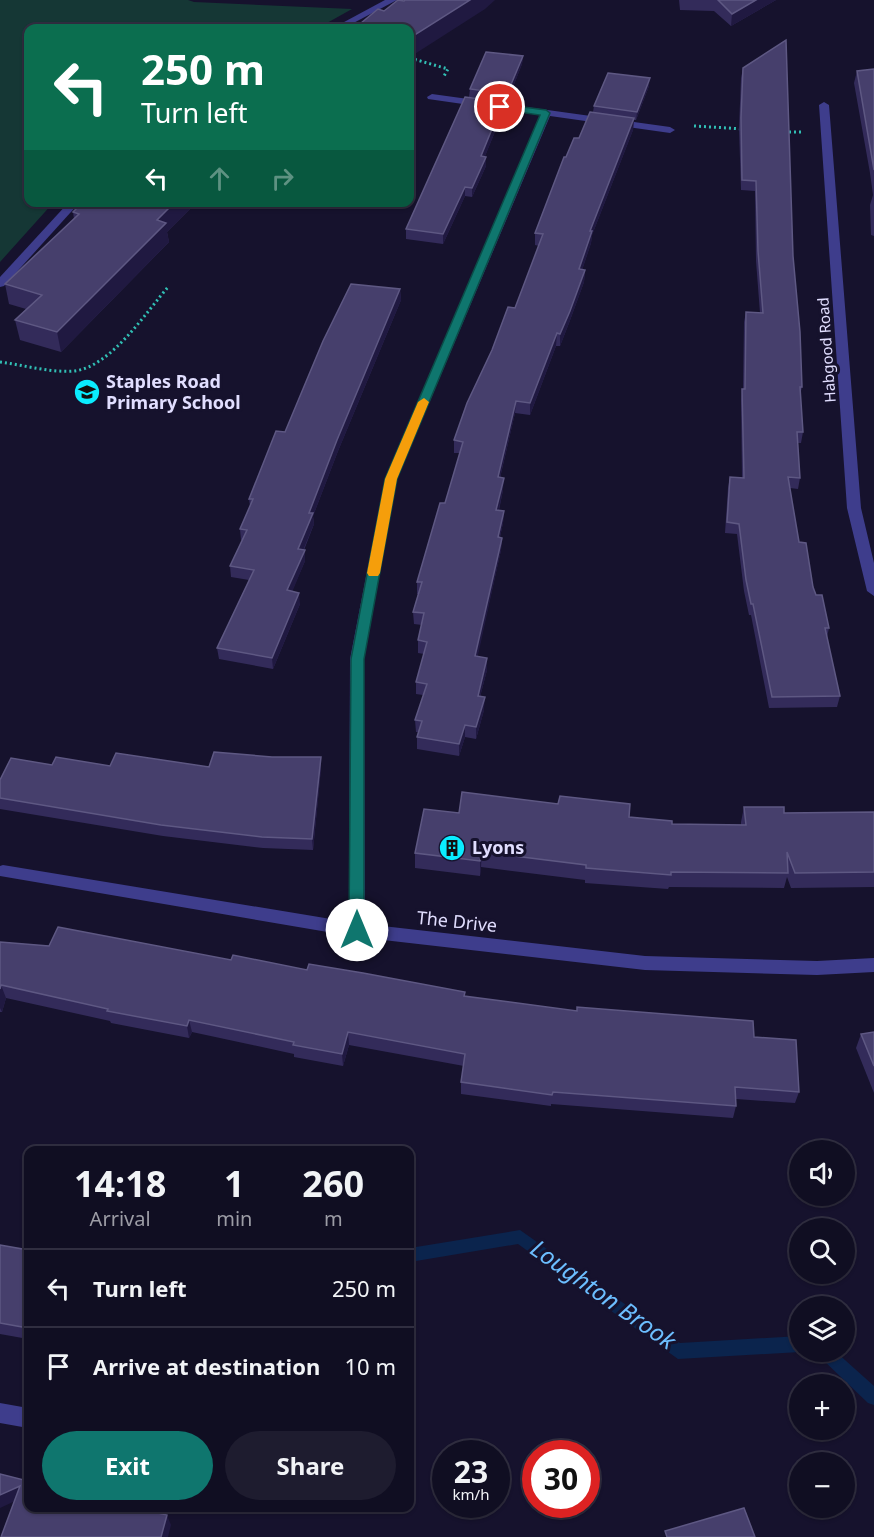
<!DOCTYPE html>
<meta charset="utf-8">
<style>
:root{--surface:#100e22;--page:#1e1c2f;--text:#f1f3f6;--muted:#9c9ca5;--line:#302e40;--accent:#0f766e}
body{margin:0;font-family:"Noto Sans",sans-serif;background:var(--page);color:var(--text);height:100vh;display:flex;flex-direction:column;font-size:22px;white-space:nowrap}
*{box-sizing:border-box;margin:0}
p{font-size:20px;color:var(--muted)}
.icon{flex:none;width:33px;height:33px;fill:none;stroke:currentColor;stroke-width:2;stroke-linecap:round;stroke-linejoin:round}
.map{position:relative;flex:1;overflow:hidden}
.sheet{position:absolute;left:24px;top:1146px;width:390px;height:366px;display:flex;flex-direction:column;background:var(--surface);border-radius:12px;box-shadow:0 2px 4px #0004,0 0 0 2px var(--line)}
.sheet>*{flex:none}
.guide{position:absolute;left:24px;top:24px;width:390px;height:183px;border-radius:12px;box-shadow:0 2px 4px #0004,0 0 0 2px var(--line);background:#0b6e4f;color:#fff;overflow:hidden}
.fabs{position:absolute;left:789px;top:1140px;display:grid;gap:12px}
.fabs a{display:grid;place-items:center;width:66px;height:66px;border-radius:50%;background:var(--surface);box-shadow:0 2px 4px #0004,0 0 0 2px var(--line);font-size:30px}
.speed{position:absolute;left:432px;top:1440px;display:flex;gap:12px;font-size:30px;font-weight:700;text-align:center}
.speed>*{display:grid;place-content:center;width:78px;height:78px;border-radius:50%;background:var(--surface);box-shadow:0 2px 4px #0004,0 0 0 2px var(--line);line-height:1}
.speed small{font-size:15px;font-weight:400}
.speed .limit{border:9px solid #d22;background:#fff;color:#111}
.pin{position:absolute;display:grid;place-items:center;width:51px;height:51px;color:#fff;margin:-26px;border:3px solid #fff;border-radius:50%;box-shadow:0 2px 6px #0007}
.me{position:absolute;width:66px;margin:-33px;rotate:0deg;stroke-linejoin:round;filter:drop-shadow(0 0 4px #0008)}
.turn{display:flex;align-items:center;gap:21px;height:126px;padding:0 18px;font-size:27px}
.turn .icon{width:78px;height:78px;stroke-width:2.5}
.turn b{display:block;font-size:42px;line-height:51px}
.lanes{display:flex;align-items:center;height:57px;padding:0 18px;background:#0003;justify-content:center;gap:30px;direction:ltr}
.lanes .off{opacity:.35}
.eta{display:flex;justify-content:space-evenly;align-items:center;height:102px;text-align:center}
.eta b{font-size:36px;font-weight:700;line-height:42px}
.primary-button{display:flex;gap:12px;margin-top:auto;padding:12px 18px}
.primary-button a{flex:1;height:69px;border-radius:36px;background:var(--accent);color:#fff;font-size:24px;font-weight:700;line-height:69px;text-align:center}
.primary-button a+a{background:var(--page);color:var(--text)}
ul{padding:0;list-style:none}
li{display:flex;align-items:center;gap:18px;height:78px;padding:0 18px;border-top:2px solid var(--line)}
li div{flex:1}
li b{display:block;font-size:22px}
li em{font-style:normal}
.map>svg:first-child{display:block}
.green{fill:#153735}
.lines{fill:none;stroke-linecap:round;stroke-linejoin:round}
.stream{fill:#0b244d;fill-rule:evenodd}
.path{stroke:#31c0b5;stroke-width:3;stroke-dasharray:2 3;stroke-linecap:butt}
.street{fill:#3e3d8c;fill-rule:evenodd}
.wall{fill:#332b5a}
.shaded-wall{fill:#201941}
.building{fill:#463f6c;stroke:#5e5883;stroke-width:1.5}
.route{fill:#0f766e;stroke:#0a4d48;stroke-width:1.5}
.slow{fill:#f59e0b}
.labels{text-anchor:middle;stroke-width:6;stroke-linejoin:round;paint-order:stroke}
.far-street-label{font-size:15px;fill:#e1deff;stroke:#16122d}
.poi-label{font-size:18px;font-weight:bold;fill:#e1deff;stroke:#16122d;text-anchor:start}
.street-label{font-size:18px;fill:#e1deff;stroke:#16122d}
.near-water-label{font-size:24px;font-style:italic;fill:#6cbeff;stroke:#16122d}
</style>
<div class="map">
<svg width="874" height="1537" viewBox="0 0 874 1537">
<rect width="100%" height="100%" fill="#16122d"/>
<!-- green -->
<path class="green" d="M 0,0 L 188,0 L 194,2 L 352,9 L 318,28 L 28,28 L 28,202 L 53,203 L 0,262 Z"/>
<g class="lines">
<!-- stream -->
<g class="stream">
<path d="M 520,1230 L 680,1343 L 800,1336 L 800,1352 L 678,1359 L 518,1244 L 410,1262 L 410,1248 Z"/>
<path d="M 817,1352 L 836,1352 L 874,1386 L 874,1405 L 868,1403 L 820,1357 Z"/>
</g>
<!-- path -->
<g class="path">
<path d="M 410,58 L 448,69 L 444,76"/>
<path d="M 694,126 L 744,129"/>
<path d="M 784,132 L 801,132"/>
<path d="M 0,362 C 24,365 50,373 74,371 C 111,367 146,312 169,286"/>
</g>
<!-- street -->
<g class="street">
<path d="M 385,0 L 397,0 L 344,28 L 333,28 Z"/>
<path d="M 432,94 L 670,127 L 675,130 L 670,133 L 550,116 L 397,479 L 364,659 L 365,924 L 645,956 L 817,961 L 874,958 L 874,972 L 817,975 L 645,970 L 357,937 L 0,876 L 0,866 L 3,865 L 349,922 L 350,659 L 385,479 L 540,115 L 428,99 L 427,97 Z"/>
<path d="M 824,102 L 829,105 L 861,508 L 874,563 L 874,596 L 867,591 L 847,508 L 819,105 Z"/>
<path d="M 69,202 L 80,202 L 4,286 L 0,287 L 0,277 Z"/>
<path d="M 0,1403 L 28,1408 L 28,1428 L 0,1423 Z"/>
</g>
</g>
<!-- wall -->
<g class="wall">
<path d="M 679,0 L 776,0 L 731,26 L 714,11 L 680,10 Z"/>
<path d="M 523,56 L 522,64 L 507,102 L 469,97 L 470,89 Z"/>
<path d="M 743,68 L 793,256 L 802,387 L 800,395 L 803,432 L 801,443 L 798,443 L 800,478 L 798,489 L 790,488 L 799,542 L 813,587 L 829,628 L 827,637 L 840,696 L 837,707 L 769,708 L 751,615 L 749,615 L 744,591 L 737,534 L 725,533 L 728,488 L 730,477 L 742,478 L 741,400 L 742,389 L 743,389 L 744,322 L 746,312 L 760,313 L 756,261 L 755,191 L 741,190 L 739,128 L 741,78 Z"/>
<path d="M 874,69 L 874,236 L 871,235 L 870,205 L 873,195 L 870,173 L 854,83 L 857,71 Z"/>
<path d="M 649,86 L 636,120 L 634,120 L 633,130 L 592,235 L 591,243 L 582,270 L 585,270 L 584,282 L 569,323 L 560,346 L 556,346 L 530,415 L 515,413 L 500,478 L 503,490 L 499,510 L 504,511 L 503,523 L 500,537 L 502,538 L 501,550 L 477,657 L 487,658 L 487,670 L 480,697 L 484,710 L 476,739 L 465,737 L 459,756 L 417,749 L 417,737 L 418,732 L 416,732 L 415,720 L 423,695 L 416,694 L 416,682 L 424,654 L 418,653 L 418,640 L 422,625 L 414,624 L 413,612 L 418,594 L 417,594 L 417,582 L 445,503 L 460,453 L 454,453 L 454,440 L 515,308 L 539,246 L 535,245 L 535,233 L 566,157 L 579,138 L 593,112 L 594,106 Z"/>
<path d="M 503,112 L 485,156 L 486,166 L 472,197 L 465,196 L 443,244 L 406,239 L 406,229 Z"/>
<path d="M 83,202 L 197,202 L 167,232 L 169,242 L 61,352 L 20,340 L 15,320 L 26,309 L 9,304 L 5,284 L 74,219 L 73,212 Z"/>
<path d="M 400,289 L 401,300 L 338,451 L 313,516 L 314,524 L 304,550 L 305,550 L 305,561 L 292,591 L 300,604 L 273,669 L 219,659 L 217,648 L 249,580 L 231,577 L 230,566 L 242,540 L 241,540 L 240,529 L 250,506 L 249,499 L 285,432 Z"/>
<path d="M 272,757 L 321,757 L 321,768 L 313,850 L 263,848 L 163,836 L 0,809 L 0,780 L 52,765 L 209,767 Z"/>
<path d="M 744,807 L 784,813 L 874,812 L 874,887 L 791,888 L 787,877 L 784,888 L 669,887 L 668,889 L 585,883 L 585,880 L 481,867 L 480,876 L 415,868 L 415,853 L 459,813 L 629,817 L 672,824 L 741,825 L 741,822 Z"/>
<path d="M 0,942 L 231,960 L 307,970 L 465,997 L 754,1037 L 799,1092 L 795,1103 L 736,1099 L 736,1106 L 733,1118 L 551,1104 L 551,1106 L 461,1094 L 461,1082 L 464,1066 L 349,1045 L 343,1066 L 294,1057 L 294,1054 L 192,1032 L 189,1038 L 111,1023 L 110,1021 L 6,998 L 2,1012 L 0,1012 Z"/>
<path d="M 874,1032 L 874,1093 L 856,1048 L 861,1034 Z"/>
<path d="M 0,1245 L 28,1250 L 28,1339 L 0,1334 Z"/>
</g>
<!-- shaded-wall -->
<g class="shaded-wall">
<path d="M 470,0 L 495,0 L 485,9 L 410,57 L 410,38 Z"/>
<path d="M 756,0 L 776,0 L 731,26 L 732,14 Z"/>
<path d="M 523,56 L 522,64 L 507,102 L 507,94 Z"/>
<path d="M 650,78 L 649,86 L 636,120 L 637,112 Z"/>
<path d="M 503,102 L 503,112 L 481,166 L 481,156 Z"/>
<path d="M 634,118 L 633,130 L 592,235 L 591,243 L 578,282 L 579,269 L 590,231 Z"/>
<path d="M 486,157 L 486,166 L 472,197 L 472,188 Z"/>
<path d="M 465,187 L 465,196 L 443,244 L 443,234 Z"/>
<path d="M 175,202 L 197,202 L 167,232 L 169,242 L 61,352 L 57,332 L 157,220 Z"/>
<path d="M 585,270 L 584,282 L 569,323 L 560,346 L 560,334 Z"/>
<path d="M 400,289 L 401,300 L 338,451 L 313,516 L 314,524 L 299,560 L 298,549 L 309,513 L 337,440 Z"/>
<path d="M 557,333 L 556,346 L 530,415 L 530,403 Z"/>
<path d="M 516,401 L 515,413 L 497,490 L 498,477 Z"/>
<path d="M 504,478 L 503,490 L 496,522 L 496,510 Z"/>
<path d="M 504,511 L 503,523 L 497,549 L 498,537 Z"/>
<path d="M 502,538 L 501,550 L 475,669 L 475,656 Z"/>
<path d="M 305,550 L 305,561 L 288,602 L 287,590 Z"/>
<path d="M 299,593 L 300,604 L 273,669 L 272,658 Z"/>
<path d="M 487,658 L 487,670 L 477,708 L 478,696 Z"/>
<path d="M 485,697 L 484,710 L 476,739 L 476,727 Z"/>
<path d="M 465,725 L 465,737 L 459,756 L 459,744 Z"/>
<path d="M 321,757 L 321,768 L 313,850 L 312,839 Z"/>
<path d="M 482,852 L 481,867 L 480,876 L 480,861 Z"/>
<path d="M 1,985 L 6,998 L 2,1012 L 0,1008 L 0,989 Z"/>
<path d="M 189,1020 L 192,1032 L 189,1038 L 187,1026 Z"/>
<path d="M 348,1032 L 349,1045 L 343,1066 L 342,1054 Z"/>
<path d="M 20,1486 L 26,1496 L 0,1508 L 0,1495 Z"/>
<path d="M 167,1515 L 171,1525 L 168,1537 L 161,1537 Z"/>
</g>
<!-- building -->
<g class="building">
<path d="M 398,0 L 404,1 L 405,0 L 470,0 L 410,38 L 410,28 L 355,28 L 378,9 L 384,11 Z"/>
<path d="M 718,0 L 756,0 L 732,14 Z"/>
<path d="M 786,40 L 793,256 L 800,332 L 802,387 L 800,387 L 803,432 L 797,432 L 800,478 L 788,477 L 799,542 L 806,543 L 813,587 L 816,595 L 822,595 L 829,628 L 825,628 L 840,696 L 772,697 L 753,604 L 751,604 L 746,580 L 739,524 L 727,522 L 730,477 L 744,478 L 742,389 L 745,389 L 746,312 L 763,313 L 758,251 L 756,181 L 742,180 L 741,118 L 743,68 Z"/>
<path d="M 486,52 L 523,56 L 507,94 L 470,89 Z"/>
<path d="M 874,69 L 874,170 L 857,71 Z"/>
<path d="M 608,73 L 650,78 L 637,112 L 594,106 Z"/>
<path d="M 465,97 L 503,102 L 481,156 L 486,157 L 472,188 L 465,187 L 443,234 L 406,229 Z"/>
<path d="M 590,112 L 634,118 L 590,231 L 592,231 L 579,269 L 585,270 L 570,311 L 560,334 L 557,333 L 530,403 L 516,401 L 498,477 L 504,478 L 496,510 L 504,511 L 498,537 L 502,538 L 475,656 L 487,658 L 478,696 L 485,697 L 476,727 L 465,725 L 459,744 L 417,737 L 422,721 L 415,720 L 427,684 L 416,682 L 427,642 L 418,640 L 424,613 L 413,612 L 422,582 L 417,582 L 440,503 L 445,503 L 463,442 L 454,440 L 467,403 L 492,350 L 508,307 L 515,308 L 543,234 L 535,233 L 564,157 L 566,157 L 574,138 L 579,138 Z"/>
<path d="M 83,202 L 175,202 L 157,220 L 166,223 L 57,332 L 15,320 L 42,295 L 5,284 L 79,214 L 73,212 Z"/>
<path d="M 351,284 L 400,289 L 337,440 L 309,513 L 313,513 L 298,549 L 305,550 L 287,590 L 299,593 L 272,658 L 217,648 L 254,570 L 230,566 L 247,530 L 240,529 L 253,499 L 249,499 L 276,431 L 285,432 L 323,341 Z"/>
<path d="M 214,752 L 272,757 L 321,757 L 312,839 L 262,837 L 161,825 L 0,798 L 0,780 L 11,758 L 52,765 L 56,757 L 110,766 L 116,753 L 209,767 Z"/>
<path d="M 462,792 L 558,804 L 560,796 L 630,804 L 629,817 L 672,821 L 672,824 L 746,825 L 744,807 L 784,807 L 784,813 L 874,812 L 874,872 L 795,873 L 787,852 L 788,873 L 671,872 L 671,875 L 586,868 L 586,865 L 482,852 L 480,861 L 415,853 L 424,809 L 459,813 Z"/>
<path d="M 58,927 L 231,960 L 233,955 L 307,970 L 309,964 L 363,973 L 465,992 L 464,996 L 577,1011 L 577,1007 L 753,1021 L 754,1037 L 796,1040 L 799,1092 L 735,1087 L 736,1106 L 553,1092 L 552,1095 L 461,1082 L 465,1054 L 348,1032 L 342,1054 L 293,1045 L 294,1042 L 189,1020 L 187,1026 L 107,1011 L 108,1009 L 1,985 L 0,989 L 0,942 L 49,946 Z"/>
<path d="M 874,1032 L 874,1066 L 861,1034 Z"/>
<path d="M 0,1245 L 28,1250 L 28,1328 L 0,1323 Z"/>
<path d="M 0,1474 L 28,1481 L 28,1508 L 135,1508 L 167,1515 L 161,1537 L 1,1537 L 20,1486 L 0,1495 Z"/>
<path d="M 744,1508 L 755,1537 L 667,1537 L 665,1531 Z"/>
</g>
<!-- route -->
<path class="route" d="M 500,104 L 546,110 L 550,113 L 397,479 L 364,659 L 364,930 L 362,935 L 351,935 L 349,930 L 351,659 L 385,479 L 540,115 L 497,109 L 496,107 Z"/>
<!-- slow -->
<path class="slow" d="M 424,398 L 429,402 L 397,479 L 380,573 L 378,576 L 369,576 L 367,573 L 385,479 L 418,402 Z"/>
<!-- icons -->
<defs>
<g id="school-disc" transform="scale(1.35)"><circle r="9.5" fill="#0aecff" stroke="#16122d"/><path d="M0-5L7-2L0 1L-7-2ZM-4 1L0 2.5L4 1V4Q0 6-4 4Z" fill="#111"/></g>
<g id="building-disc" transform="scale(1.35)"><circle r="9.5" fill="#0aecff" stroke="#16122d"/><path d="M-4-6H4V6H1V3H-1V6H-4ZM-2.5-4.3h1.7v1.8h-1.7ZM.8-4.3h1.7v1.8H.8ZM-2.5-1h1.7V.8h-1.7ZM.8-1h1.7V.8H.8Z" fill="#111"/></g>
</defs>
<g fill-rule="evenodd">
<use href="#school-disc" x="87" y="392"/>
<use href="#building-disc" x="452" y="848"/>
</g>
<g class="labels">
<!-- far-street labels -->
<g class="far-street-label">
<text transform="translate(827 350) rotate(-94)" y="5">Habgood Road</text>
</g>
<!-- poi labels -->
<g class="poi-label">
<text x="106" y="388">Staples Road<tspan x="106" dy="21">Primary School</tspan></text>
<text x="472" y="854">Lyons</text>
</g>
<!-- street labels -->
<g class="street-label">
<text transform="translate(457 922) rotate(6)" y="6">The Drive</text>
</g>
<!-- near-water labels -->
<g class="near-water-label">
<text transform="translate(603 1295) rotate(35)" y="8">Loughton Brook</text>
</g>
</g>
</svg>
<div class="fabs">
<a><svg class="icon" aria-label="sound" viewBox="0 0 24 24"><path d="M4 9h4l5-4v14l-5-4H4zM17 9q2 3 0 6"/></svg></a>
<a><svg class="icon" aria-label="search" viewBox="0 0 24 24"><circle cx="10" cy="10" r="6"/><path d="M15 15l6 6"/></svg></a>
<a><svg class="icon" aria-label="layers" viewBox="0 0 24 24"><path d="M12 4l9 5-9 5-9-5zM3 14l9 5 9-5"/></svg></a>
<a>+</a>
<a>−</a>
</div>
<div class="speed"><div>23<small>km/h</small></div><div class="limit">30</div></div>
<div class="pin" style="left:500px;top:107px;background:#d93025"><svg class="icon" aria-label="arrive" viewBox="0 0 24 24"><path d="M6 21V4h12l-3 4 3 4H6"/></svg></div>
<svg class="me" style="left:357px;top:930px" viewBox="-20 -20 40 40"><circle r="19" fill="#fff"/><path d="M0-13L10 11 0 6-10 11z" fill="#0f766e"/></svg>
<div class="guide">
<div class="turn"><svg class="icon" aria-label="left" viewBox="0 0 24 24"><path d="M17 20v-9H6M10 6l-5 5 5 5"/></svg><div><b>250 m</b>Turn left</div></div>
<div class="lanes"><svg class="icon" aria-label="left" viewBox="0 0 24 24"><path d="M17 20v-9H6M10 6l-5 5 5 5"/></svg><svg class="icon off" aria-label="ahead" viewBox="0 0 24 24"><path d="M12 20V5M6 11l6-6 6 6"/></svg><svg class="icon off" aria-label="right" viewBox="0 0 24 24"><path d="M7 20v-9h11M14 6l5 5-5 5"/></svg></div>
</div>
<section class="sheet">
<div class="eta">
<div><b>14:18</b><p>Arrival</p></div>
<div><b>1</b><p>min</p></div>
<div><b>260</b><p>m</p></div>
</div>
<ul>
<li><svg class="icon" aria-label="left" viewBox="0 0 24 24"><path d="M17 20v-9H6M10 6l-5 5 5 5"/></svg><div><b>Turn left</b></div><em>250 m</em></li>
<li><svg class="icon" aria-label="arrive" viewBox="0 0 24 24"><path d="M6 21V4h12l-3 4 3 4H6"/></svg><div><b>Arrive at destination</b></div><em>10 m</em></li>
</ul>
<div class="primary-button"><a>Exit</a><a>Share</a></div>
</section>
</div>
